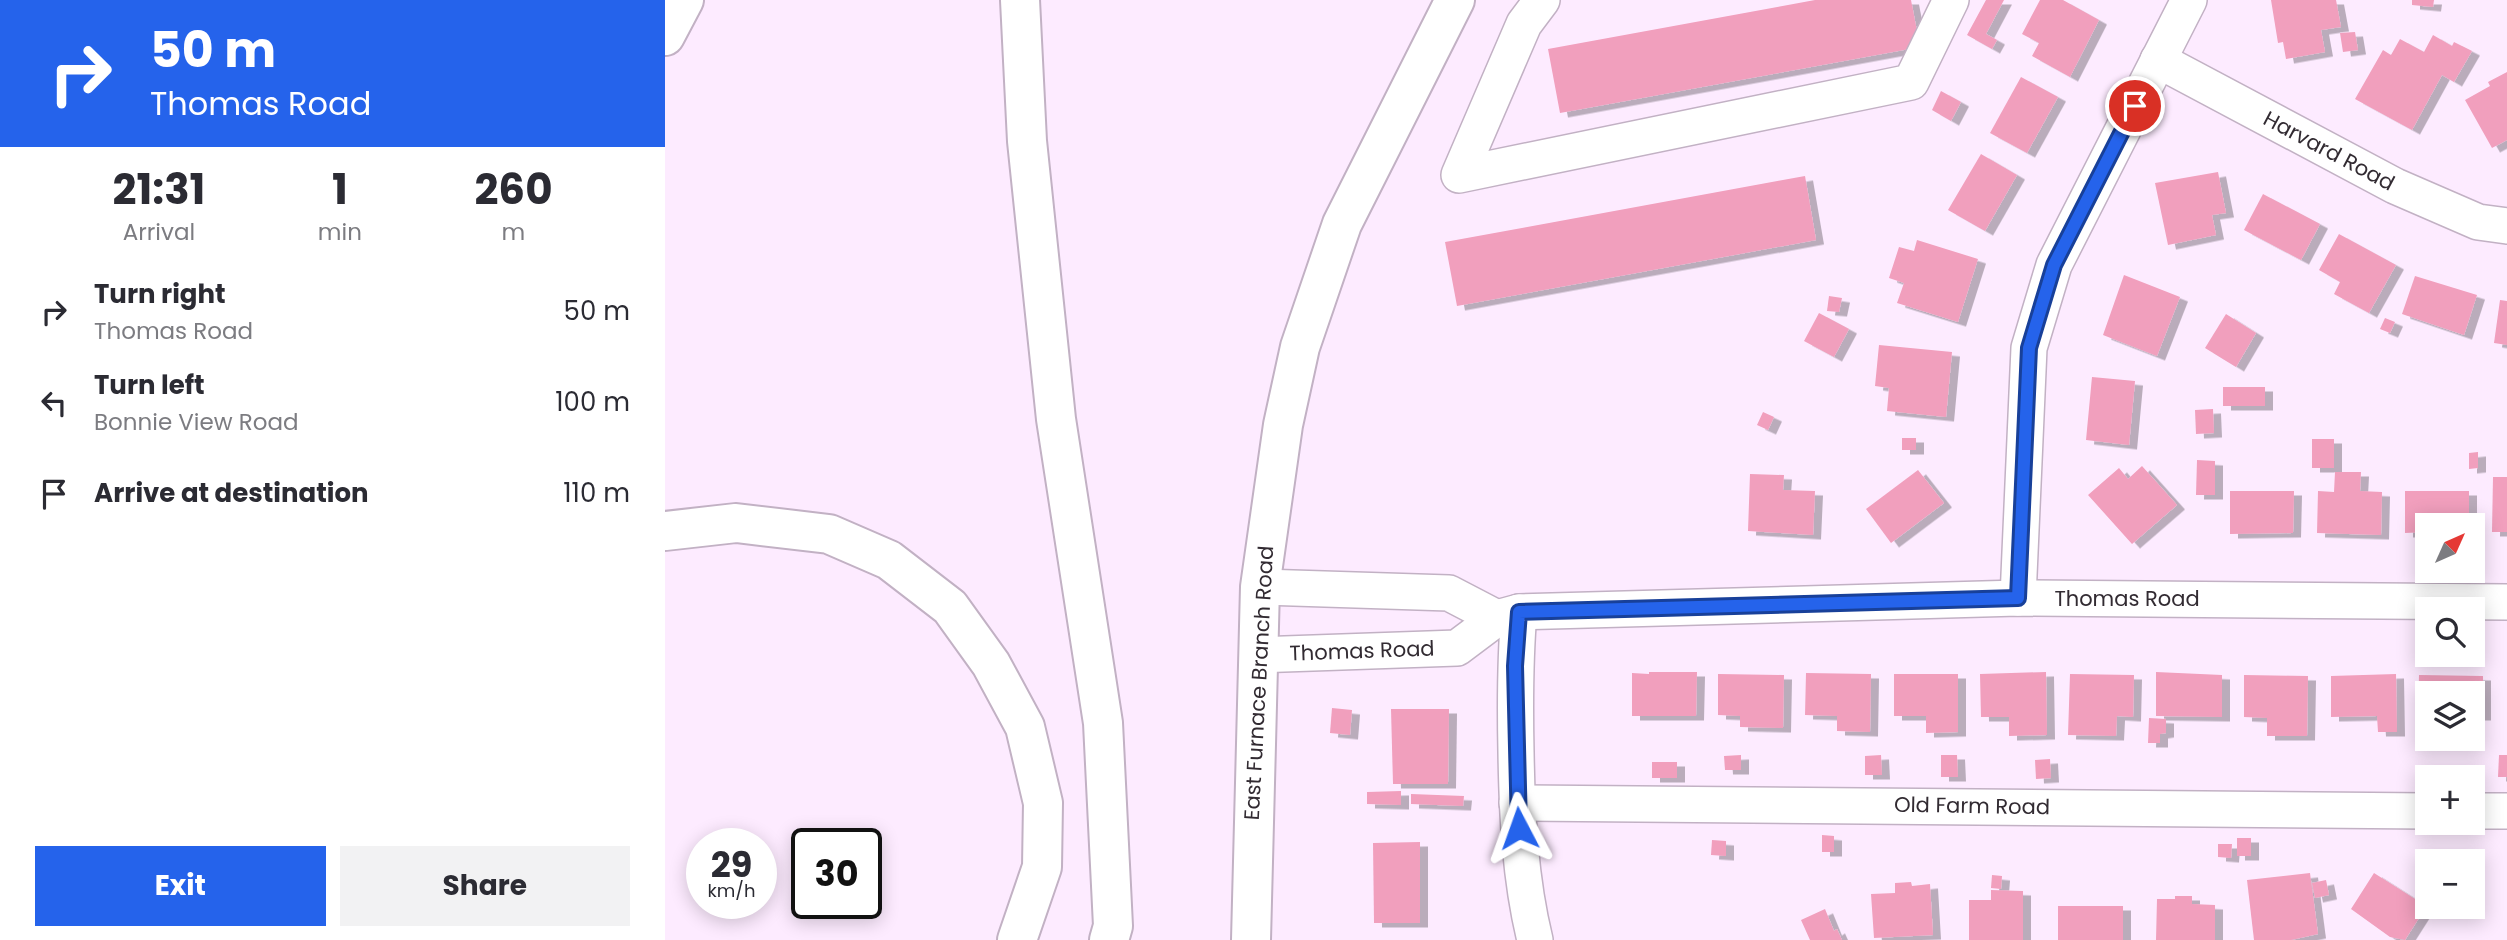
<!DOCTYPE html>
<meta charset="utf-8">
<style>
:root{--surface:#fff;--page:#f2f2f3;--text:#2b2b33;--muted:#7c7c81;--accent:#2563eb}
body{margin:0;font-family:Poppins,sans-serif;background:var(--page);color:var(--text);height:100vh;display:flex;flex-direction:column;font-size:26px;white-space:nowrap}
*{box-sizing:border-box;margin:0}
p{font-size:23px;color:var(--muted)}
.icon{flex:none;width:38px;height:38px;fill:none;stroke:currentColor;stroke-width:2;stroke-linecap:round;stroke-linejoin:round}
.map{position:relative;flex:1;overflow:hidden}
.side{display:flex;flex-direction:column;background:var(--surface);width:665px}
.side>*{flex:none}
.banner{background:#2563eb;color:#fff;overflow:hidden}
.needle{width:46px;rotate:45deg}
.controls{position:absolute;left:1750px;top:513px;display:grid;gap:14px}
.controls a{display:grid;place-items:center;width:70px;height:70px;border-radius:0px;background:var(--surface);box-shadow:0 4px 18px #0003;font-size:35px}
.speed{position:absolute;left:21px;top:828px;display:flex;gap:14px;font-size:35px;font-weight:700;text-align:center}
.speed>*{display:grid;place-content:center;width:91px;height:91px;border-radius:50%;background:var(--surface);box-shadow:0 4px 18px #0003;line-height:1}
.speed small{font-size:18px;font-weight:400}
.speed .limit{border:4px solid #111;border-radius:10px;background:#fff;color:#111}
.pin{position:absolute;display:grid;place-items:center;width:60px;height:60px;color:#fff;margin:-30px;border:4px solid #fff;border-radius:50%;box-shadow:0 2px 7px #0007}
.me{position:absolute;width:77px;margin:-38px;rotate:356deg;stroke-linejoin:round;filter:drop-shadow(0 0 5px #0008)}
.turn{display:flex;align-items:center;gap:24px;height:147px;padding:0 35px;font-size:32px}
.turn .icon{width:91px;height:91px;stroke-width:2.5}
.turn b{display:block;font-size:49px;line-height:60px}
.eta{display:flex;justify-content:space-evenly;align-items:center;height:119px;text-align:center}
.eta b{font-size:42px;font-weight:700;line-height:49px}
.button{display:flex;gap:14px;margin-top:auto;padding:14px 35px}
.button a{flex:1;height:80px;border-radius:0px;background:var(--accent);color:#fff;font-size:28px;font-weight:700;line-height:80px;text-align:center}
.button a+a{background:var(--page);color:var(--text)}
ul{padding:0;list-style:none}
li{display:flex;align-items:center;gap:21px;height:91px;padding:0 35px}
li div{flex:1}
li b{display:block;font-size:26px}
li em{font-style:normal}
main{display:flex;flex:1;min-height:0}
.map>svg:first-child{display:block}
.building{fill:#f19fbd;filter:url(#shadow)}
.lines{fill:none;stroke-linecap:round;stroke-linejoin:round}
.minor-casing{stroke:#c2b1c4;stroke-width:38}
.major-casing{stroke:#c2b1c4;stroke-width:42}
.highway-casing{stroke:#c2b1c4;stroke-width:42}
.minor{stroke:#fff;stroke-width:35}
.major{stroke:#fff;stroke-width:38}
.highway{stroke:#fff;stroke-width:38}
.route-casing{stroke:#184099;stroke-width:18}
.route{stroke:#2563eb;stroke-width:12}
.labels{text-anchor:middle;stroke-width:6;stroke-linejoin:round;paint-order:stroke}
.street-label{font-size:21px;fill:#322b32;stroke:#fff}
</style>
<main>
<section class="side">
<div class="banner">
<div class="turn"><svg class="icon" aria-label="right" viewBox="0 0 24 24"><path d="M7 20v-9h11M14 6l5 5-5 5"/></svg><div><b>50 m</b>Thomas Road</div></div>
</div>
<div class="eta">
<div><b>21:31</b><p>Arrival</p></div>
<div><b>1</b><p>min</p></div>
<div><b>260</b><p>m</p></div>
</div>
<ul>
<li><svg class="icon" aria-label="right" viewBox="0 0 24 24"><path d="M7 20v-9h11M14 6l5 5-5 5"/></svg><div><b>Turn right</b><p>Thomas Road</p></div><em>50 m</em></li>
<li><svg class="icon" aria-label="left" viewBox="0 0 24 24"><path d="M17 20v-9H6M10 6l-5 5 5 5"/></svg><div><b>Turn left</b><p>Bonnie View Road</p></div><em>100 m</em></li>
<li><svg class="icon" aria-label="arrive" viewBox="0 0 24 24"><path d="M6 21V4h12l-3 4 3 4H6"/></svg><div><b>Arrive at destination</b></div><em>110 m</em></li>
</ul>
<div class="button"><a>Exit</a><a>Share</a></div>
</section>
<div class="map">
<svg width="1842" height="940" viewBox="0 0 1842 940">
<defs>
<filter id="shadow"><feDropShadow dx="8" dy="4.5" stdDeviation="0" flood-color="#0004"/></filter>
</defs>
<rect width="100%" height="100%" fill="#fdebff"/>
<!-- building -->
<g class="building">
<path d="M 1150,0 L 1246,0 L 1255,47 L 895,113 L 883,49 Z"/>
<path d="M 1321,0 L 1339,0 L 1321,34 L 1332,40 L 1327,49 L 1302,35 Z"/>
<path d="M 1375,0 L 1398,0 L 1434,20 L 1405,77 L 1367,56 L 1374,43 L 1357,34 Z"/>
<path d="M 1606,0 L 1671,0 L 1676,27 L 1656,30 L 1660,52 L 1621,59 L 1618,42 L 1613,43 Z"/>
<path d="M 1747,0 L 1769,0 L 1768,7 L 1747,5 Z"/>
<path d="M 1690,32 L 1693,50 L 1678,52 L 1675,33 Z"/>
<path d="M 1768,35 L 1787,46 L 1789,42 L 1807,51 L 1789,82 L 1777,75 L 1747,130 L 1690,99 L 1718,50 L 1726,55 L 1735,39 L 1759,52 Z"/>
<path d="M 1842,72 L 1842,140 L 1827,148 L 1800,100 L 1825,86 L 1823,82 Z"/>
<path d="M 1356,77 L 1393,97 L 1362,153 L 1325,133 Z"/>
<path d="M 1276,91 L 1296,102 L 1286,121 L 1267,110 Z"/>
<path d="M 1316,154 L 1352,175 L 1320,231 L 1283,210 Z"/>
<path d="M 1553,172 L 1561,213 L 1547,215 L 1551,235 L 1503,245 L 1490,183 Z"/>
<path d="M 1140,176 L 1151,240 L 792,306 L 780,242 Z"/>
<path d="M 1598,194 L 1655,224 L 1636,260 L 1579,230 Z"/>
<path d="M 1674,234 L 1731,265 L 1704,313 L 1669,294 L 1675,282 L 1654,270 Z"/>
<path d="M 1252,240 L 1313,259 L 1293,322 L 1232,303 L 1239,283 L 1224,278 L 1234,247 L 1249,251 Z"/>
<path d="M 1459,275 L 1515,297 L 1492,356 L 1438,335 Z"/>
<path d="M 1750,276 L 1812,295 L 1799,335 L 1737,314 Z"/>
<path d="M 1164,296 L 1177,298 L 1174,312 L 1162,311 Z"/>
<path d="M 1835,300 L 1842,301 L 1842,345 L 1829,343 Z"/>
<path d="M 1154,313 L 1184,329 L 1169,357 L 1139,341 Z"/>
<path d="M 1561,314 L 1591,333 L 1571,367 L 1540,348 Z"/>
<path d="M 1720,318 L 1730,322 L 1725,333 L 1715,329 Z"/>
<path d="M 1214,345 L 1287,352 L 1281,417 L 1222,411 L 1224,388 L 1210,386 Z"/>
<path d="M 1427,377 L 1470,381 L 1464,445 L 1421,440 Z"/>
<rect x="1558" y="387" width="42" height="19"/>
<path d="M 1548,409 L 1549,433 L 1531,434 L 1530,410 Z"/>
<path d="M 1098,412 L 1109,417 L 1103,430 L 1092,425 Z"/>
<rect x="1237" y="438" width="14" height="12"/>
<rect x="1647" y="439" width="22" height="29"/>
<path d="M 1813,452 L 1813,468 L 1804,469 L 1804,453 Z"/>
<path d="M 1532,460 L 1550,461 L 1550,495 L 1531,495 Z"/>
<path d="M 1477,466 L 1512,505 L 1467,544 L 1423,495 L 1454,468 L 1463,479 Z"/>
<path d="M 1253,470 L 1279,503 L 1226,543 L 1201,509 Z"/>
<path d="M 1670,472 L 1696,472 L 1695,491 L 1717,492 L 1716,535 L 1652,533 L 1653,491 L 1669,492 Z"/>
<path d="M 1085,474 L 1119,475 L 1118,490 L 1150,491 L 1148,535 L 1083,531 Z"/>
<path d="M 1828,477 L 1842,477 L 1842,532 L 1827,532 Z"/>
<path d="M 1565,491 L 1629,491 L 1628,533 L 1565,534 Z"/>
<path d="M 1740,491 L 1804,491 L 1804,525 L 1762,525 L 1762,532 L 1740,533 Z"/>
<path d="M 984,672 L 1032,672 L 1031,716 L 967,716 L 967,673 L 984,674 Z"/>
<path d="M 1381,672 L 1382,735 L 1344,736 L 1344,717 L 1316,717 L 1315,674 Z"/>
<path d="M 1491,672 L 1557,675 L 1557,717 L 1491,716 Z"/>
<path d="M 1141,673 L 1206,674 L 1205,732 L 1172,731 L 1172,716 L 1140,715 Z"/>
<path d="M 1053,674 L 1119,675 L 1118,728 L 1075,727 L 1075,716 L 1053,715 Z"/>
<path d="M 1229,674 L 1293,674 L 1293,732 L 1261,733 L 1261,716 L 1229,716 Z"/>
<path d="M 1405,674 L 1469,675 L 1468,717 L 1452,716 L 1451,736 L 1403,735 Z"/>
<path d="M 1731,674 L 1732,732 L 1713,732 L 1712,716 L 1666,717 L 1666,676 Z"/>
<path d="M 1579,675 L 1643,676 L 1642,736 L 1602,736 L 1602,718 L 1579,717 Z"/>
<path d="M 1754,675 L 1818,676 L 1818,716 L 1808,716 L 1808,693 L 1762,693 L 1762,716 L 1753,715 Z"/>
<path d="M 667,708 L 687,710 L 685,735 L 665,733 Z"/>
<path d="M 726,709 L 784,709 L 783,784 L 728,784 Z"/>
<path d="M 1484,718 L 1501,719 L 1501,733 L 1495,734 L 1495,743 L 1483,743 Z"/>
<path d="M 1076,755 L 1076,770 L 1060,770 L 1059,756 Z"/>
<path d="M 1216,755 L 1217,775 L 1200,775 L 1200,756 Z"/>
<path d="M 1276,755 L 1292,755 L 1293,777 L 1276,777 Z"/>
<path d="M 1834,755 L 1842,755 L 1842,777 L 1833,777 Z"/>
<path d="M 1385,759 L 1386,778 L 1371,779 L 1370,760 Z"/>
<rect x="987" y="762" width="25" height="16"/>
<path d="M 736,791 L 736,805 L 702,804 L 702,792 Z"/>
<path d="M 746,794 L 799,796 L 798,806 L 746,804 Z"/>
<path d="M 1157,835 L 1169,836 L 1169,852 L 1157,852 Z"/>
<rect x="1572" y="838" width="14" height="18"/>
<path d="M 1047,840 L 1061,841 L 1061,856 L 1046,855 Z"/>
<path d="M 755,842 L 755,923 L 709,923 L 708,843 Z"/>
<path d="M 1553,844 L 1567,844 L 1566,858 L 1553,857 Z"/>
<path d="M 1645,873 L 1653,934 L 1626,940 L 1589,940 L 1582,880 Z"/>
<path d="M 1709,873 L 1750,899 L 1755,891 L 1762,896 L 1759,905 L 1761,907 L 1740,940 L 1725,937 L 1686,909 Z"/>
<path d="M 1327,875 L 1337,876 L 1336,889 L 1326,888 Z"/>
<path d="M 1661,880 L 1664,895 L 1650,898 L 1647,883 Z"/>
<path d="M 1246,882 L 1247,886 L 1265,884 L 1268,935 L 1209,938 L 1206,894 L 1230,893 L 1230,883 Z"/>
<path d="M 1326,890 L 1358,891 L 1358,940 L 1304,940 L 1304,900 L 1326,900 Z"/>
<path d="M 1510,896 L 1527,896 L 1527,904 L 1550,905 L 1550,940 L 1491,940 L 1492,899 L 1510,899 Z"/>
<rect x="1393" y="906" width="65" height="34"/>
<path d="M 1160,909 L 1169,931 L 1172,929 L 1177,940 L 1145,940 L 1136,920 Z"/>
</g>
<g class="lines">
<!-- minor casing -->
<g class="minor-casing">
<g id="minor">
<path d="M 877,0 L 859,24 L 794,175 L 1246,82 L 1286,0"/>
<path d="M 1493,60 L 1730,186 L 1813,222 L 1842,226"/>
<path d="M 595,587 L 784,593 L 832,618"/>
<path d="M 1353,598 L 1364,348 L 1389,265 L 1524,0"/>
<path d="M 854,612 C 850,659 850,705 851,752 C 852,815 855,879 870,940"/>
<path d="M 593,655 L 792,648 L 832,618 L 854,612 L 1353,598 L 1842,602"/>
<path d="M 852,803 L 1762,811"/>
<path d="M 1808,811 L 1842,811"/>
</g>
</g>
<!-- major casing -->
<g class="major-casing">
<path id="major" d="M 586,940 L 595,587 L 618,425 L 635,347 L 677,224 L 790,0"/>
</g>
<!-- highway casing -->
<g class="highway-casing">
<g id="highway">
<path d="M 355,0 L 362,141 L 391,419 L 438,723 L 448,926 L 444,940"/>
<path d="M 0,36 L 19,0"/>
<path d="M 0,531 L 71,523 L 164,534 L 224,560 L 285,607 L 326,664 L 360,727 L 378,803 L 377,867 L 352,940"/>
</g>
</g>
<!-- minor -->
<use href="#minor" class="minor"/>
<!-- major -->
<use href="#major" class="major"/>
<!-- highway -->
<use href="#highway" class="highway"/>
</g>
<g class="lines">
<!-- route casing -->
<g class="route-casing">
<path id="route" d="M 854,828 L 850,666 L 854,612 L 1353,598 L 1364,348 L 1389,265 L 1470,106"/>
</g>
<!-- route -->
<use href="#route" class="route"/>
</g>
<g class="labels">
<!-- street labels -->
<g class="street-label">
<text transform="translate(1664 151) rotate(28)" y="7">Harvard Road</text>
<text x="1462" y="606">Thomas Road</text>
<text transform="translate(697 651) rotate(-2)" y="7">Thomas Road</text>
<text transform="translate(594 683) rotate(-87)" y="7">East Furnace Branch Road</text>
<text transform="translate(1307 806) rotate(1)" y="7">Old Farm Road</text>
</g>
</g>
</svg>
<div class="controls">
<a><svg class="needle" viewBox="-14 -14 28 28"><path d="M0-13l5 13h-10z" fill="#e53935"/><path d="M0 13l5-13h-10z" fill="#7c7c81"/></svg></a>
<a><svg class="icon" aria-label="search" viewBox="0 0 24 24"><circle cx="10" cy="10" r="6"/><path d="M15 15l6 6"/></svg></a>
<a><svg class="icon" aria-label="layers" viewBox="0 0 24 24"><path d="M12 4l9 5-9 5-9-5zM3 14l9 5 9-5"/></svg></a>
<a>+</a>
<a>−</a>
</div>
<div class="speed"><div>29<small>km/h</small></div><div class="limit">30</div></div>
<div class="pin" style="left:1470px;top:106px;background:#d93025"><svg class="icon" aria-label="arrive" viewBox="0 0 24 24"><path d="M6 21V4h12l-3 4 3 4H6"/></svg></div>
<svg class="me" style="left:854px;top:828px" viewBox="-20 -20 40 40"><path d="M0-17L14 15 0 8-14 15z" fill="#2563eb" stroke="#fff" stroke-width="4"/></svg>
</div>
</main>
